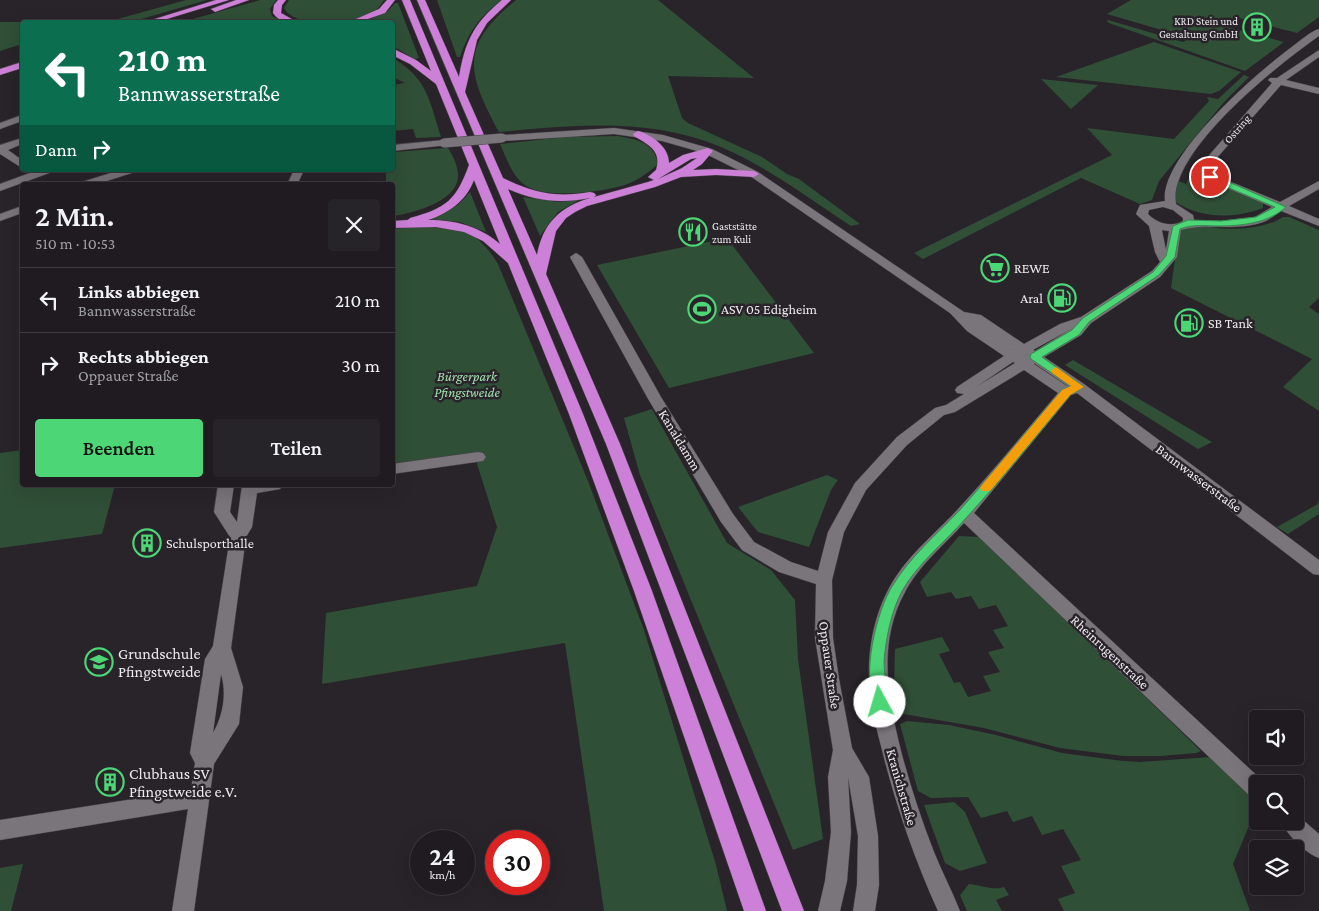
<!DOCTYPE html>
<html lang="de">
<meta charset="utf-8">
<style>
:root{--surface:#1f1b20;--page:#272429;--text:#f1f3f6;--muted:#a1a1a5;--line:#3c393e;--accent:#4cd676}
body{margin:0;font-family:"Crimson Pro",serif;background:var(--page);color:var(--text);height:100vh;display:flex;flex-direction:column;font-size:19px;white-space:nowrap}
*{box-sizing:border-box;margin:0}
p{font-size:16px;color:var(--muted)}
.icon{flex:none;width:28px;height:28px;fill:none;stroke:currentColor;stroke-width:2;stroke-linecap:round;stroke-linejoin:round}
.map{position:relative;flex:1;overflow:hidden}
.drawer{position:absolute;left:20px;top:182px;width:375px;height:305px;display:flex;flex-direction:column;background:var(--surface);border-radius:5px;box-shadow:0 5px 20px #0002,0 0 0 1px var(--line)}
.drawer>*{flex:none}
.hud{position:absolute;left:20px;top:20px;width:375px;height:152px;border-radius:5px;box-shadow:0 5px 20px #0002,0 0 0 1px var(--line);background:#0b6e4f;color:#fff;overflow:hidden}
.tools{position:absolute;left:1249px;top:710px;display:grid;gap:10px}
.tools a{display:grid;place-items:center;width:55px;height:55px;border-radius:5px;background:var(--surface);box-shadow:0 5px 20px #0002,0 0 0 1px var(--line);font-size:25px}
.speed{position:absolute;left:410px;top:830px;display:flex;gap:10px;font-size:25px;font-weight:700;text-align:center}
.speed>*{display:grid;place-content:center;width:65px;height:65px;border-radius:50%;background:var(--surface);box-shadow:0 5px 20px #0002,0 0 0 1px var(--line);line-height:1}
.speed small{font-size:12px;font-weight:400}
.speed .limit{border:8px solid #d22;background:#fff;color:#111}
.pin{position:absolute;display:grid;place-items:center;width:42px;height:42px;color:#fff;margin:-21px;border:2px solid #fff;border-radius:50%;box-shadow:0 1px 5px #0007}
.me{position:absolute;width:55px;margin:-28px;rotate:354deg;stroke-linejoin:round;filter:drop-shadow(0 0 4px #0008)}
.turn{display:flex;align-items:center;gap:18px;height:105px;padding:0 15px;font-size:22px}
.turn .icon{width:65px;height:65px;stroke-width:2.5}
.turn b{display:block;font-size:35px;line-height:42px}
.then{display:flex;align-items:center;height:48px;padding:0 15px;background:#0003;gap:10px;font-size:19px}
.round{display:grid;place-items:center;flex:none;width:52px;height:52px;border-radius:5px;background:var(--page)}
.head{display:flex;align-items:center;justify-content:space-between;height:85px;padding:0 15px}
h1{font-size:30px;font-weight:600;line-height:38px}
.action{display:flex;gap:10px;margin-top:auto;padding:10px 15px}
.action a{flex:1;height:58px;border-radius:5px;background:var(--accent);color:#111;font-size:20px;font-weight:600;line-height:58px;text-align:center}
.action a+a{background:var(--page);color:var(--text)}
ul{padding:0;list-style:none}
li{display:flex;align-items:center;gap:15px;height:65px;padding:0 15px;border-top:1px solid var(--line)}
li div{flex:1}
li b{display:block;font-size:19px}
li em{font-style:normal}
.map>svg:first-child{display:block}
.green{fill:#304f37}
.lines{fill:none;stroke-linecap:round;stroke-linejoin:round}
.minor-casing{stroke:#474247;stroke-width:1}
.highway-casing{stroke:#474247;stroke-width:1}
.minor{fill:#7a747b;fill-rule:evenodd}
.highway{fill:#cd80d7;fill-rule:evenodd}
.minor-bridge-casing{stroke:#474247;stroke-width:10;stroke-linecap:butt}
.minor-bridge{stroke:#7a747b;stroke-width:9}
.route{fill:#4cd676;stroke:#318b4d}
.slow{fill:#f59e0b}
.labels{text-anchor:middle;stroke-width:5;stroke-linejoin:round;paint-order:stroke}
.far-poi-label{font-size:11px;fill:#ede9ed;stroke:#29242a;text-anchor:end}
.far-street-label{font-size:11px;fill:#ede9ed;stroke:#29242a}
.poi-label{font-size:14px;fill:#ede9ed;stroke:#29242a;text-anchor:start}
.park-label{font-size:14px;font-style:italic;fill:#a1e1ae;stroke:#29242a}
.street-label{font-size:14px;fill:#ede9ed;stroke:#29242a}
.near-poi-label{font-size:16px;fill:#ede9ed;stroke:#29242a;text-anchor:start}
</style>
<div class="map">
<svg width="1319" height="911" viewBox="0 0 1319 911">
<rect width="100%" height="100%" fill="#29242a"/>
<!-- green -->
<g class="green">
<path d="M 186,0 L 207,0 L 131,22 L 107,22 Z"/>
<path d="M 260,0 L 276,0 L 270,9 L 272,16 L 284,22 L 182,22 Z"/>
<path d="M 289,0 L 384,0 C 381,5 377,10 371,14 C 353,24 294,29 284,8 Z"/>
<path d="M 437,0 L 502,0 C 481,15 468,32 460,57 L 457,57 Z"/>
<path d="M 516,0 L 658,0 L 754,78 L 668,76 L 682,118 L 688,123 L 762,157 L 787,174 L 799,179 L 860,224 L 851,226 C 809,199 768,167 721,147 C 650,117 573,125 499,132 C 467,73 459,46 516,0 Z"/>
<path d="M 1131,0 L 1319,0 L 1319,17 L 1297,33 L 1239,18 L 1228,27 L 1284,42 L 1245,71 L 1109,23 L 1107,21 L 1108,20 L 1183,42 L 1189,38 L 1107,14 Z"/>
<path d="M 395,3 L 398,3 L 419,58 L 414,59 L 393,46 L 392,22 L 363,22 L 388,11 Z"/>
<path d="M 0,22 L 26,22 L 22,22 L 22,44 L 0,51 Z"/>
<path d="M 1154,42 L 1241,72 L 1219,91 L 1211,94 L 1056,77 Z"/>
<path d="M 393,58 C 428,79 429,100 441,137 L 416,138 L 413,129 L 393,131 L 393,85 L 405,83 L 393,77 Z"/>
<path d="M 1244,75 L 1249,77 L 1224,102 L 1159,181 L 1152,200 L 1140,204 L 1081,178 L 923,259 L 914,253 L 1112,155 L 1087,128 L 1174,139 L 1209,101 L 1207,97 L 1218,99 Z"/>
<path d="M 1041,79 L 1098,85 L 1071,109 Z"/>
<path d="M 618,136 C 638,140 654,142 658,164 C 647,174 635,182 622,186 C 598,192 553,198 530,188 C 513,180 507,159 500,144 L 564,137 Z"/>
<path d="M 448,148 C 453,156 457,164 458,173 C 461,201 413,213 393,216 L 392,185 L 386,185 L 386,170 L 392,170 L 393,152 Z"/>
<path d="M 1192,171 L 1263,203 L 1263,208 C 1234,219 1200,219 1174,201 L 1178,181 L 1186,184 Z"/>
<path d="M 470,192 L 486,232 L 460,222 L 428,219 L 458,205 Z"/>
<path d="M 523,197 L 559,202 L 579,200 L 558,212 L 540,236 Z"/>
<path d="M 1283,217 L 1289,217 L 1319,230 L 1319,298 L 1309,307 L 1319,314 L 1319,411 L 1283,387 L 1312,359 L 1171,288 L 1179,231 C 1184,229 1189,226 1194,225 C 1200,224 1204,226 1210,227 C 1231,231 1265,229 1283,217 Z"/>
<path d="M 433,225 C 467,231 479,233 498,264 L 588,481 L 644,630 L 716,865 L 727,911 L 604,911 L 565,643 L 322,684 L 326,613 L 477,586 L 497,527 L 477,464 L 478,457 L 393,467 L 393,229 Z"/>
<path d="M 727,238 L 814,353 L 669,388 L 597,265 Z"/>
<path d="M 1073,360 L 1212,442 L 1198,449 L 1065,365 Z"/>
<path d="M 652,409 L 727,543 L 771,570 L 795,600 L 798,659 L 823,839 L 793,850 L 640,475 L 624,418 Z"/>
<path d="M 22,450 L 22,485 L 115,485 L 102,534 L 0,548 L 0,453 Z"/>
<path d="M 827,475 L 838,480 L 831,490 L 809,547 L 758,532 L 738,507 Z"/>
<path d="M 1319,498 L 1319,514 L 1288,534 L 1277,527 L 1318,504 Z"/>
<path d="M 959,536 L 981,537 L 1201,751 L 1196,753 L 1160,756 L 1123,756 L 1060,748 L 984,728 L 898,713 L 894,683 L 895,649 L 942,637 L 950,651 L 939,654 L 954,683 L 960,682 L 968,697 L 991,691 L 983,676 L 1000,672 L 988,652 L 1004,648 L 993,630 L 1008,626 L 996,605 L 979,609 L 971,596 L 956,599 L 951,592 L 927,597 L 920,582 Z"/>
<path d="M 907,721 L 949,725 L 996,735 L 1062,753 L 1123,761 L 1140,762 L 1211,757 L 1257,801 L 1256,809 L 1233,864 L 1250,911 L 1064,911 L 1058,899 L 1075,893 L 1061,866 L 1081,860 L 1063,829 L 1042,835 L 1032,816 L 1013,822 L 1007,811 L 981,818 L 968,797 L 931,798 L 918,791 L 900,724 Z"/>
<path d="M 954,802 L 965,812 L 987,863 L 960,871 L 945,863 L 924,805 Z"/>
<path d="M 23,864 L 11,911 L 0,911 L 0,868 Z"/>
<path d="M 969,884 C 981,885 994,891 1004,887 L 1009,895 L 996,900 L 1002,911 L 967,911 L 960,895 Z"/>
</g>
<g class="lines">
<!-- minor casing -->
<g class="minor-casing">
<g id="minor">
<path d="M 1319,29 L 1319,36 C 1280,63 1167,152 1176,204 L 1193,215 L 1194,220 L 1221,221 L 1255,217 L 1272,207 L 1206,179 L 1200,175 L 1198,168 L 1272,83 L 1268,80 L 1270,78 L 1277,78 L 1319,50 L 1319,57 L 1286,80 L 1319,88 L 1319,94 L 1281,85 L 1208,168 L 1209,172 L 1214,175 L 1280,202 L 1319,181 L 1319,189 L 1289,206 L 1319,219 L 1319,226 L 1281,211 C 1275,215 1268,221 1260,223 C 1235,231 1206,223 1181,230 L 1177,257 L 1160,277 L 1091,323 L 1081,335 L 1044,357 L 1084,384 L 1319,560 L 1319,575 L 1313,574 L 1077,393 L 1071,395 L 974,513 L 1265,783 L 1258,784 L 1258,799 L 1251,797 L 964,523 C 944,545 919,565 905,592 C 877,643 888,698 901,751 C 910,785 921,819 934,852 C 942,872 952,891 960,911 L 938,911 C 914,858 895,803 881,746 C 875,722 868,698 869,672 C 869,638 878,603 897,575 C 914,550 939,530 959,508 C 993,471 1025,432 1058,393 L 1024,370 L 955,412 L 944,415 L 907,445 L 866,490 L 844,532 L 832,580 L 833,638 L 839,679 L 852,748 L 869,777 L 878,836 L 879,885 L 875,911 L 853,911 L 857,885 L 858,836 L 848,777 L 851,832 L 847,881 L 840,911 L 818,911 L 825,881 L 831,832 L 828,777 L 833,750 L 815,638 L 816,584 L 779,572 L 742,550 L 721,522 L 647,397 L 570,257 L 576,253 L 582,257 L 661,397 L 733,514 L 754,542 L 791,562 L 818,571 L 828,532 L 855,483 L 897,437 L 935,408 L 946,405 L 964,394 L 957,393 L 955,390 L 957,387 L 1004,356 L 967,331 L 950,313 L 750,176 L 704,153 L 662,141 L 614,134 L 502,141 L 497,138 L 502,135 L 614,128 L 663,135 L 712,149 L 758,172 L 964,312 L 981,315 L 1024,344 L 1060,324 L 1081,317 L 1152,271 L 1160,262 L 1155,252 L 1149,226 L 1136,214 L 1140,205 L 1165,201 C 1160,156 1259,71 1293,46 C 1301,40 1310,32 1319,29 ZM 1163,207 L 1173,210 L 1183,218 L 1183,221 C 1171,228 1157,223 1148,214 L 1149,210 ZM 1162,230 L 1169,231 L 1166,250 ZM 974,323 L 1014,350 L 977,325 ZM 1071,329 L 1035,351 L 1033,350 ZM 1013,362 L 1015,363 L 976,387 ZM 1034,364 L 1034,363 L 1068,386 L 1067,386 Z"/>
<path d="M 22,115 L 22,121 L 0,129 L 0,123 Z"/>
<path d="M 22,138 L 22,144 L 8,150 L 22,160 L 22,168 L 0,154 L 0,145 Z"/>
<path d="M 444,140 L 448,141 L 449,143 L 448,145 L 392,151 L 392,145 Z"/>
<path d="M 38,170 L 53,170 L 52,172 L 0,191 L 0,184 Z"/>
<path d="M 120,170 L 136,170 L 135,172 L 94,185 L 78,185 L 79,183 Z"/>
<path d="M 294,170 L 304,170 L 297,185 L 287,185 Z"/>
<path d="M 22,206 L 22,213 L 0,221 L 0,214 Z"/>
<path d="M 478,452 L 483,453 L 486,457 L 483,461 L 392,474 L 392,464 Z"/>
<path d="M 218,485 L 234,485 L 230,512 L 237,522 L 242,485 L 283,485 L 280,489 L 257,493 L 252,527 L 246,537 L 231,648 L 243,687 L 239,724 L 214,764 L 194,911 L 172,911 L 188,809 L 0,840 L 0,820 L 191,790 L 195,763 L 190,753 L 205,659 L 213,646 L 230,537 L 214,512 ZM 221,674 C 227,693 223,716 213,733 Z"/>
<path d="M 1295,813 L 1319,834 L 1319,858 C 1305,853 1287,835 1281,821 L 1295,821 Z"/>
</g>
</g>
<!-- highway casing -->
<g class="highway-casing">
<g id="highway">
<path d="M 216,0 L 229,0 L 157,22 L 145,22 Z"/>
<path d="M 236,0 L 249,0 L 215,12 L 211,9 Z"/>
<path d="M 278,0 L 286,0 L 282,5 L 281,13 L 297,22 C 287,22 279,22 273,13 L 274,5 Z"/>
<path d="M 387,0 L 395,0 L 385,13 L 359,22 L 349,22 L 379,9 Z"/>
<path d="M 402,0 L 410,0 L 583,414 L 652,591 L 766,911 L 744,911 L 634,591 L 569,414 L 508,263 L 483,241 L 464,232 L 436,227 L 392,228 L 392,221 L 408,220 L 410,218 C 447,208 456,200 469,165 L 436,84 L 410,64 L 392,55 L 392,48 L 416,60 L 431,71 ZM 474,180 L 500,244 C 479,226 455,220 428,220 C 449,213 466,201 474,180 Z"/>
<path d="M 417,0 L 425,0 L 459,77 C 465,41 474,23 502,0 L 511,0 L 487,23 L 477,40 L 465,92 L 503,178 C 533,193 558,198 590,192 L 594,193 L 596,195 L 594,197 L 648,182 L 654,180 L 648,177 L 656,170 C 662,151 649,145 634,136 L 633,134 L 638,131 C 652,135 669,147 669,163 L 683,155 L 708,148 L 713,151 L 702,164 L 693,170 L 716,169 L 754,171 L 759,174 L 754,177 L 716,175 L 681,177 L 655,187 L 587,206 L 575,212 L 566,218 L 556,231 L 546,274 L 620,444 L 804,911 L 782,911 L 606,444 ZM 697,158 L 682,168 L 658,179 L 691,159 ZM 508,189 C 535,201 560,204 590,198 C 560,207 543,223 537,255 Z"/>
<path d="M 22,62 L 22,68 L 0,75 L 0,69 Z"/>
</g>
</g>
<!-- minor -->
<use href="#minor" class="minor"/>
<!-- highway -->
<use href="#highway" class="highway"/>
<!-- minor-bridge casing -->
<g class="minor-bridge-casing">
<path id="minor-bridge" d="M 444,143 L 502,138"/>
</g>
<!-- minor-bridge -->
<use href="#minor-bridge" class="minor-bridge"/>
</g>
<!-- route -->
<path class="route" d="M 1207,175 L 1213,175 L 1286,207 C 1269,223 1241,226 1219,226 C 1205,226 1193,224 1180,229 L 1175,257 L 1159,275 L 1089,322 L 1079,335 L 1042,357 L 1084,387 L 1070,395 C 1036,436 1003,478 967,517 C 946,541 918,563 902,591 C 891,612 886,638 884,661 C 884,671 888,699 885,706 L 880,708 L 875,706 C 861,677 876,611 893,585 C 910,557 936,535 959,511 C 994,472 1028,430 1062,390 L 1071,386 L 1031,359 L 1030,357 L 1031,354 L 1072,330 L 1083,318 L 1153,272 L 1166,256 L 1173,226 L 1188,220 L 1221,221 L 1256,217 L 1275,207 L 1207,179 Z"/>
<!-- slow -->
<path class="slow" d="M 1056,367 L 1084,387 L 1070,395 L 990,491 L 982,491 L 980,488 L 982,485 L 1062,390 L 1071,386 L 1052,373 L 1051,370 Z"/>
<!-- icons -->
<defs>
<g id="building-ring" transform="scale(1.4375)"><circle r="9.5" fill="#29242a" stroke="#4cd676" stroke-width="1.5"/><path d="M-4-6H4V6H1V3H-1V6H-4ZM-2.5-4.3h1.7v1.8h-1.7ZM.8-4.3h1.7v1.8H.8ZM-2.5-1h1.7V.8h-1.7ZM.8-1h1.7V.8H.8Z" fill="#4cd676"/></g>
<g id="restaurant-ring" transform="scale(1.4375)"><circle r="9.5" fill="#29242a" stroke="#4cd676" stroke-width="1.5"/><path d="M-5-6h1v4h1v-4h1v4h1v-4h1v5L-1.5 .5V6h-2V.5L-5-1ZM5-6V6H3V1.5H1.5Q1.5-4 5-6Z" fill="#4cd676"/></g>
<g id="supermarket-ring" transform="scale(1.4375)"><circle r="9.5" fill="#29242a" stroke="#4cd676" stroke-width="1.5"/><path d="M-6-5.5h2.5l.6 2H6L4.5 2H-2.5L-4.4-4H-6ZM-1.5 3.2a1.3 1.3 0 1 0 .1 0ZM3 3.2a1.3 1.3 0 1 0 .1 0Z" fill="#4cd676"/></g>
<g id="fuel-ring" transform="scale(1.4375)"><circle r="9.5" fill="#29242a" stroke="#4cd676" stroke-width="1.5"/><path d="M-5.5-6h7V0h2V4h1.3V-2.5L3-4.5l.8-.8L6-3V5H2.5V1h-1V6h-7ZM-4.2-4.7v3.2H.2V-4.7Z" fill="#4cd676"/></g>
<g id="stadium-ring" transform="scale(1.4375)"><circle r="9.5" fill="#29242a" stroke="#4cd676" stroke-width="1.5"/><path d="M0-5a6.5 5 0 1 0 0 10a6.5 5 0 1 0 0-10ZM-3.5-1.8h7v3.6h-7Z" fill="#4cd676"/></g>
<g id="school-ring" transform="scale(1.4375)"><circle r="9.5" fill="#29242a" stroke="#4cd676" stroke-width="1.5"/><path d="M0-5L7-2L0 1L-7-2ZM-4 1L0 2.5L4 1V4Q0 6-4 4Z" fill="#4cd676"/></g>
</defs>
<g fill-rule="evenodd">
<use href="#building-ring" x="1257" y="27"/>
<use href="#restaurant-ring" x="693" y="232"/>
<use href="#supermarket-ring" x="995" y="268"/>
<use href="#fuel-ring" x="1062" y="298"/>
<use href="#stadium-ring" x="702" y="309"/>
<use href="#fuel-ring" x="1189" y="323"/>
<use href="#building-ring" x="147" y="543"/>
<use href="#school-ring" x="99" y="662"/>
<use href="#building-ring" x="110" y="782"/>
</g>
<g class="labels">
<!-- far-poi labels -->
<g class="far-poi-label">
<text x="1238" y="25">KRD Stein und<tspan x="1238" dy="13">Gestaltung GmbH</tspan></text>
<text x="712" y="230" text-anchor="start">Gaststätte<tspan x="712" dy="13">zum Kuli</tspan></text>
</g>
<!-- far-street labels -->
<g class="far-street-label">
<text transform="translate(1237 129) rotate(-49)" y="4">Ostring</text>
</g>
<!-- poi labels -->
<g class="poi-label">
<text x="1014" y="273">REWE</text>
<text x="1043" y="303" text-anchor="end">Aral</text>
<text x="721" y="314">ASV 05 Edigheim</text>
<text x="1208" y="328">SB Tank</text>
<text x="166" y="548">Schulsporthalle</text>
</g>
<!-- park labels -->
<g class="park-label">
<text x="467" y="381">Bürgerpark<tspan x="467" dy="16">Pfingstweide</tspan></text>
</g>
<!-- street labels -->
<g class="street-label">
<text transform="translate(680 440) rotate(59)" y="5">Kanaldamm</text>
<text transform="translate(1199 478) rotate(37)" y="5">Bannwasserstraße</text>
<text transform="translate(1110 652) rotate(43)" y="5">Rheinrugenstraße</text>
<text transform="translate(830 665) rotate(82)" y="5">Oppauer Straße</text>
<text transform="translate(902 787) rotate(74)" y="5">Kranichstraße</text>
</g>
<!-- near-poi labels -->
<g class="near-poi-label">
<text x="118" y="659">Grundschule<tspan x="118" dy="18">Pfingstweide</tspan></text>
<text x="129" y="779">Clubhaus SV<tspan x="129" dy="18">Pfingstweide e.V.</tspan></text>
</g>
</g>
</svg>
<div class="tools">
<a><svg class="icon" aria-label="sound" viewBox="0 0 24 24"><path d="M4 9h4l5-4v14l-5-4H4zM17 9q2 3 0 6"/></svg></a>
<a><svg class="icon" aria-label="search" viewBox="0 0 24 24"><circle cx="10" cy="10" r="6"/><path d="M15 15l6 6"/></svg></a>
<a><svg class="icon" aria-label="layers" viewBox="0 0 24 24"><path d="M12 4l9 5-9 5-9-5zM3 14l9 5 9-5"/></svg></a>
</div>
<div class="speed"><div>24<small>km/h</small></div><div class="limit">30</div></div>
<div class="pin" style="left:1210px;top:177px;background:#d93025"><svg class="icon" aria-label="arrive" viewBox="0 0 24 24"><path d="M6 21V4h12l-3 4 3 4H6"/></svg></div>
<svg class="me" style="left:880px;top:702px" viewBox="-20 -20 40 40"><circle r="19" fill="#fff"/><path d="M0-13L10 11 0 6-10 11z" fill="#4cd676"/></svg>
<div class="hud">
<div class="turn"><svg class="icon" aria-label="left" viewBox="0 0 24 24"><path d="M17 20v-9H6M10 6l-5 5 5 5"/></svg><div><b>210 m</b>Bannwasserstraße</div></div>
<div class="then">Dann<svg class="icon" aria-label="right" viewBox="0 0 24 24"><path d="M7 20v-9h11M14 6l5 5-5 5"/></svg></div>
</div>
<section class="drawer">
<div class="head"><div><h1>2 Min.</h1><p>510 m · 10:53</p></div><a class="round"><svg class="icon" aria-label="close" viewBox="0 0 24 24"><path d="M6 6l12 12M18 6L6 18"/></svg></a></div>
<ul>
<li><svg class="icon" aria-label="left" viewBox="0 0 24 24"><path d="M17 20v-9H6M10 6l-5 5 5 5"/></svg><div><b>Links abbiegen</b><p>Bannwasserstraße</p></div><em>210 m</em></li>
<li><svg class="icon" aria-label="right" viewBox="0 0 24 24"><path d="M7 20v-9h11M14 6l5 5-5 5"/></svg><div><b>Rechts abbiegen</b><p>Oppauer Straße</p></div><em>30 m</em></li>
</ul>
<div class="action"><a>Beenden</a><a>Teilen</a></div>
</section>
</div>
